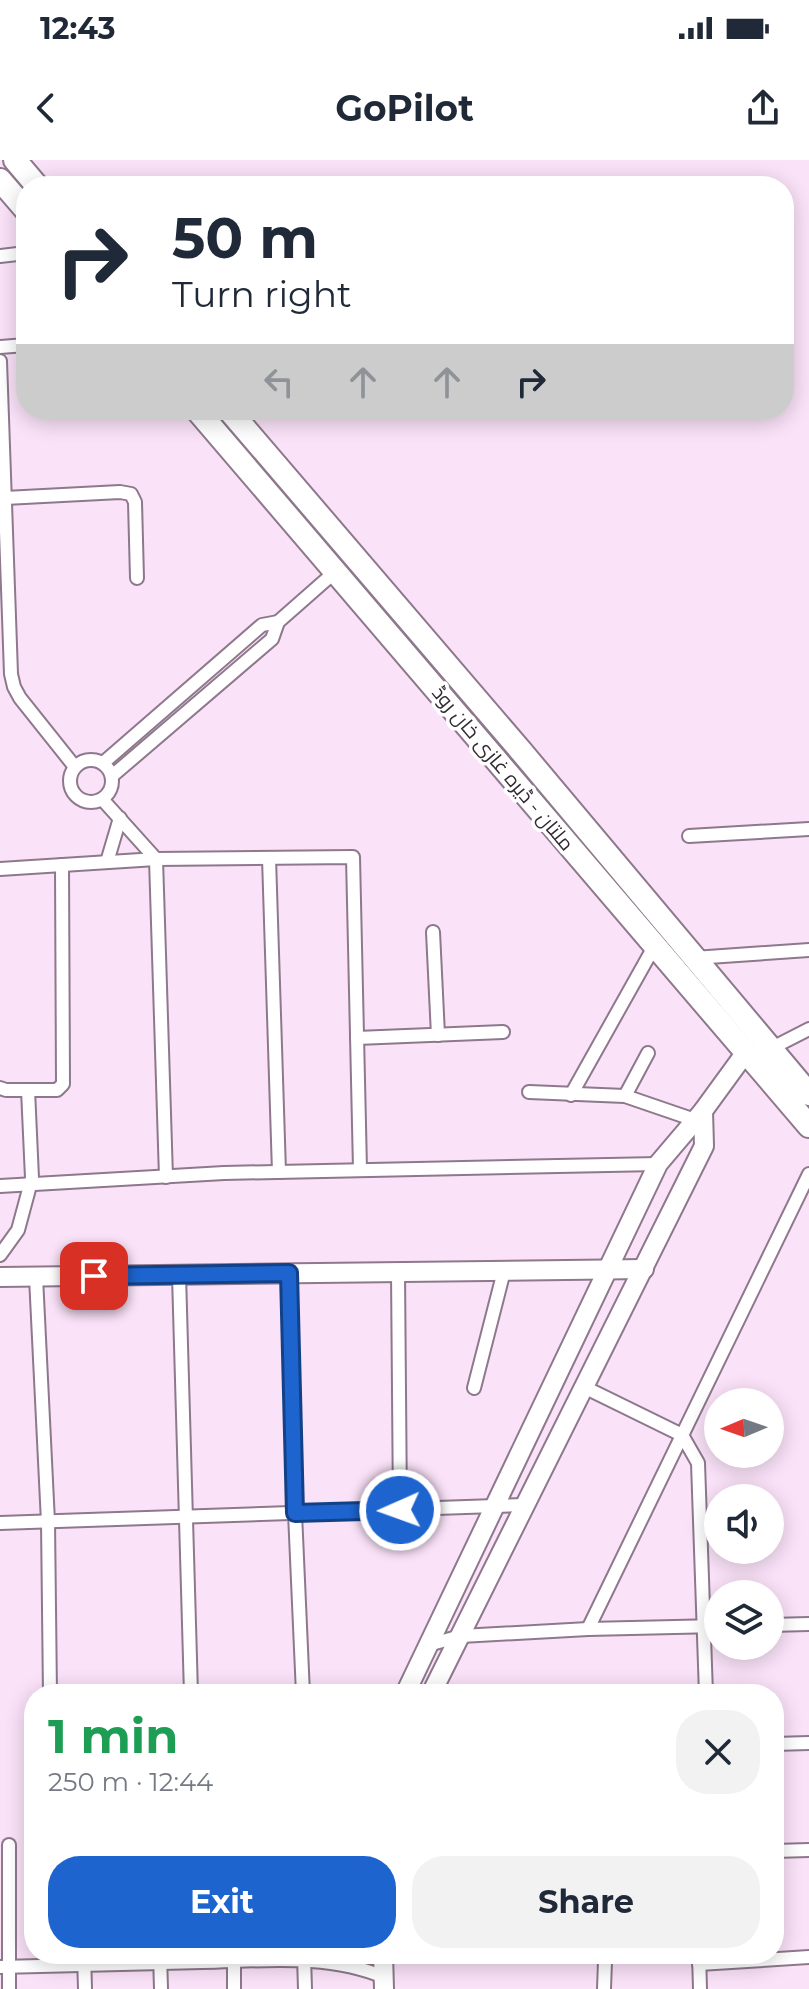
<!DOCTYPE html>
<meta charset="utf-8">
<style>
:root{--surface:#fff;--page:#f2f2f3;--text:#1f2937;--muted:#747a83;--accent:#1d64cf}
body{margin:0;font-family:Montserrat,Cairo,sans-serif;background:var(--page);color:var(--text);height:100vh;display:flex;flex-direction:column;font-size:30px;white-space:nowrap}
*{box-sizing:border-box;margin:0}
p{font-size:26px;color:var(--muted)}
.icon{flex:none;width:44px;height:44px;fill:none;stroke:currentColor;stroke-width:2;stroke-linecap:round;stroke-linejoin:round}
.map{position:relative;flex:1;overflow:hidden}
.side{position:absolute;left:24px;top:1524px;width:760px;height:280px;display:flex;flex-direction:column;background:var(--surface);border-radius:32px;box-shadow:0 4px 20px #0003}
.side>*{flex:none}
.banner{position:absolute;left:16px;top:16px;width:778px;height:244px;border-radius:32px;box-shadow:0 4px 20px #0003;background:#fff;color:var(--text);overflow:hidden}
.needle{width:52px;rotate:268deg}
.fabs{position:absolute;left:704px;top:1228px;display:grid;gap:16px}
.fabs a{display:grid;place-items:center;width:80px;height:80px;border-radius:50%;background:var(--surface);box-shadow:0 4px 20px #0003;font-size:40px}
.pin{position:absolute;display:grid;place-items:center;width:68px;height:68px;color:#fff;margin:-34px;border-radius:16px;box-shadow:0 4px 12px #0006}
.me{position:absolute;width:88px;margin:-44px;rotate:268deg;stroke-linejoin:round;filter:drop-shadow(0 0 6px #0008)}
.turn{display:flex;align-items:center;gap:28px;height:168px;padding:0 24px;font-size:36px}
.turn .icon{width:104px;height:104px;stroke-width:2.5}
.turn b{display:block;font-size:56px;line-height:68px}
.lanes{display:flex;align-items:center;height:76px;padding:0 24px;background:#0003;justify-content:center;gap:40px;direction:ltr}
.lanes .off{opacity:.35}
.round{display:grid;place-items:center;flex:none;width:84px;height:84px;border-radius:32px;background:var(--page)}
.head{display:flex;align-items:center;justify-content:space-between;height:136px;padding:0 24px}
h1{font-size:48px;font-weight:700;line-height:60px;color:#1e9e55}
.primary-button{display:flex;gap:16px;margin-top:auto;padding:16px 24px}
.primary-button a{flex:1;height:92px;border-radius:32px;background:var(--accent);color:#fff;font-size:32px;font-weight:700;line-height:92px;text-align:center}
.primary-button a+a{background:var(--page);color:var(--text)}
.status{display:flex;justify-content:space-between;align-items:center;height:56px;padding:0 40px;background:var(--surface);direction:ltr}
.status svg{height:22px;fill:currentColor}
header{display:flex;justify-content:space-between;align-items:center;height:104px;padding:0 24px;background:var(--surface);font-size:36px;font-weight:700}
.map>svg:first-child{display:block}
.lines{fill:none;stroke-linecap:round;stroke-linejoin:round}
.street-casing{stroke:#8d788c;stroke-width:16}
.secondary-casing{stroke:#8d788c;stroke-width:22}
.highway-casing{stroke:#8d788c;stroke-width:26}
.street{stroke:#fff;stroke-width:12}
.secondary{stroke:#fff;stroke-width:18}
.highway{stroke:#fff;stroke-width:22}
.route-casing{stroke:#134187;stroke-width:20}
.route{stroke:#1d64cf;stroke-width:14}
.labels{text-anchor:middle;stroke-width:7;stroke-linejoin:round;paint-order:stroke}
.street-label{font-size:20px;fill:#322931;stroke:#fff}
</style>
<div class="status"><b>12:43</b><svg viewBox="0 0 49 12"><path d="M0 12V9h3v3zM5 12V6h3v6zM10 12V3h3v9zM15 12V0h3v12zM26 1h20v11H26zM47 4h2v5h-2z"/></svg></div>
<header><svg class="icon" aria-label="back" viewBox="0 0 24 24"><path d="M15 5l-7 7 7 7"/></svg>GoPilot<svg class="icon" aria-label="share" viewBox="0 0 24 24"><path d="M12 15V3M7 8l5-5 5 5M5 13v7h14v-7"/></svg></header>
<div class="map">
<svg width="809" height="1829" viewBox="0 0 809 1829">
<rect width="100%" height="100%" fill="#fae2f8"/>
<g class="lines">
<!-- street casing -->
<g class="street-casing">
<g id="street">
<path d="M 0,96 L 26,93"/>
<path d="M 0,187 L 26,185"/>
<path d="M 0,201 L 11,514 L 14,527 L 20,538 L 75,607"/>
<path d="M 5,338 L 120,332 L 131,334 L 135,342 L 137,418"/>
<circle cx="91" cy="621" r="21"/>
<path d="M 103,603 L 262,465 L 278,462"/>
<path d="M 112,616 L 272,479 L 278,462 L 336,411"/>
<path d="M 102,639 L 156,699 L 166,1017"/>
<path d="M 689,676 L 809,669"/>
<path d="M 269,698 L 279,1012"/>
<path d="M 107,702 L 120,658"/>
<path d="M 0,709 L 156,699 L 353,697 L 360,1009"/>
<path d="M 433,772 L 438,875"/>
<path d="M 694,798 L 809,790"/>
<path d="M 357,878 L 503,872"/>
<path d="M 770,889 L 809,869"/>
<path d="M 0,928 L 6,930 L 57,930 L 63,924 L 62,705"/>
<path d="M 529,932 L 625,936 L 695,960"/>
<path d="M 571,935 L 655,785"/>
<path d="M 625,936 L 648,893"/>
<path d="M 0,1026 L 224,1013 L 658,1004"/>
<path d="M 0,1095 L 18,1070 L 32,1018 L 28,930"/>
<path d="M 398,1112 L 400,1350"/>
<path d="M 289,1113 L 295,1353 L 303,1534"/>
<path d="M 179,1115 L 191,1534"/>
<path d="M 36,1117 L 48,1362 L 50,1534"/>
<path d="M 582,1226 L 682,1275 L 698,1303 L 706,1534"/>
<path d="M 474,1228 L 504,1111"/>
<path d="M 0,1363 L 524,1345"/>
<path d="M 770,1465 L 809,1464"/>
<path d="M 588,1469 L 809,1014"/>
<path d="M 428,1485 L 461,1476 L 588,1469 L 718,1466"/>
<path d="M 774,1584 L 809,1583"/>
<path d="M 9,1685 L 9,1829"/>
<path d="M 774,1691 L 809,1690"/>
<path d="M 84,1794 L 85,1829"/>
<path d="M 160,1794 L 161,1829"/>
<path d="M 699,1794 L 700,1829"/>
<path d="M 234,1796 L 234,1829"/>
<path d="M 304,1796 L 305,1829"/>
<path d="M 699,1804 L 809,1797"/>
<path d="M 0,1807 C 67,1805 135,1804 202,1802 C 261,1801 328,1793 384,1817"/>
<path d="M 604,1829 L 605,1801"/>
</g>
</g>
<!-- secondary casing -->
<g class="secondary-casing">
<g id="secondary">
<path d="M 0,1117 L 644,1109"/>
<path d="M 405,1534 L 658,1004 L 703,951 L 746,892"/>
<path d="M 431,1534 L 704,986 L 703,951"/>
<path d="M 383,1794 L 384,1829"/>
</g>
</g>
<!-- highway casing -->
<g class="highway-casing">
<g id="highway">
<path d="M 15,0 L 37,26"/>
<path d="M 0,20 L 26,50"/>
<path d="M 197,250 L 809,966"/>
<path d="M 229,250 L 521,591 L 809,934"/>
</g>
</g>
<!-- street -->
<use href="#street" class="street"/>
<!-- secondary -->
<use href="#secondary" class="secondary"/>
<!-- highway -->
<use href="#highway" class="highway"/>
</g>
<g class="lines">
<!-- route casing -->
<g class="route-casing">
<path id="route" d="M 94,1116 L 289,1113 L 295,1353 L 400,1350"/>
</g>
<!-- route -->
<use href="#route" class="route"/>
</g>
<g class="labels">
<!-- street labels -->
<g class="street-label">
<text transform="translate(503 608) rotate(50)" y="7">ملتان - ڈیرہ غازی خان روڈ</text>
</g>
</g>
</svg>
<div class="fabs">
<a><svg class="needle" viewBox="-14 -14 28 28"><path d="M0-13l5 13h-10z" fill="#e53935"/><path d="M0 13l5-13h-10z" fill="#747a83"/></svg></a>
<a><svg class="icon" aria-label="sound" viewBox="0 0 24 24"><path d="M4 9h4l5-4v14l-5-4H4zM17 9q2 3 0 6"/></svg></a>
<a><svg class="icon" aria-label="layers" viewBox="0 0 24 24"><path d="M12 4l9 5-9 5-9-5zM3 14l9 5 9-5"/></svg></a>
</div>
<div class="pin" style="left:94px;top:1116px;background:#d93025"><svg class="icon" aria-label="arrive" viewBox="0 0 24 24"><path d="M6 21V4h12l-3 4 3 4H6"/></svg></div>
<svg class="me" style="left:400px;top:1350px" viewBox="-20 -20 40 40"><circle r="17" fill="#1d64cf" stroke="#fff" stroke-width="3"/><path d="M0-11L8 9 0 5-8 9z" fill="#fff"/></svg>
<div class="banner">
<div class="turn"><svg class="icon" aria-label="right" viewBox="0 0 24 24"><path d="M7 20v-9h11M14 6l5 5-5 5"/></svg><div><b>50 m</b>Turn right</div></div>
<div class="lanes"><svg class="icon off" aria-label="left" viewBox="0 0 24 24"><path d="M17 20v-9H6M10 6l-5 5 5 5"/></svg><svg class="icon off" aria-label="ahead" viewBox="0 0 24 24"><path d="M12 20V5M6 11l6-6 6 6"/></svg><svg class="icon off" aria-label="ahead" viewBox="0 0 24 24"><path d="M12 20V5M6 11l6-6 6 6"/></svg><svg class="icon" aria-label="right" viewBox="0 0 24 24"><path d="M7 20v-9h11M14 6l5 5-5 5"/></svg></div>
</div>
<section class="side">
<div class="head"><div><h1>1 min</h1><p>250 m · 12:44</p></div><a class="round"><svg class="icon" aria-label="close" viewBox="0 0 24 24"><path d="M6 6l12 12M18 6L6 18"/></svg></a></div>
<div class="primary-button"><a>Exit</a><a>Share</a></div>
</section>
</div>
